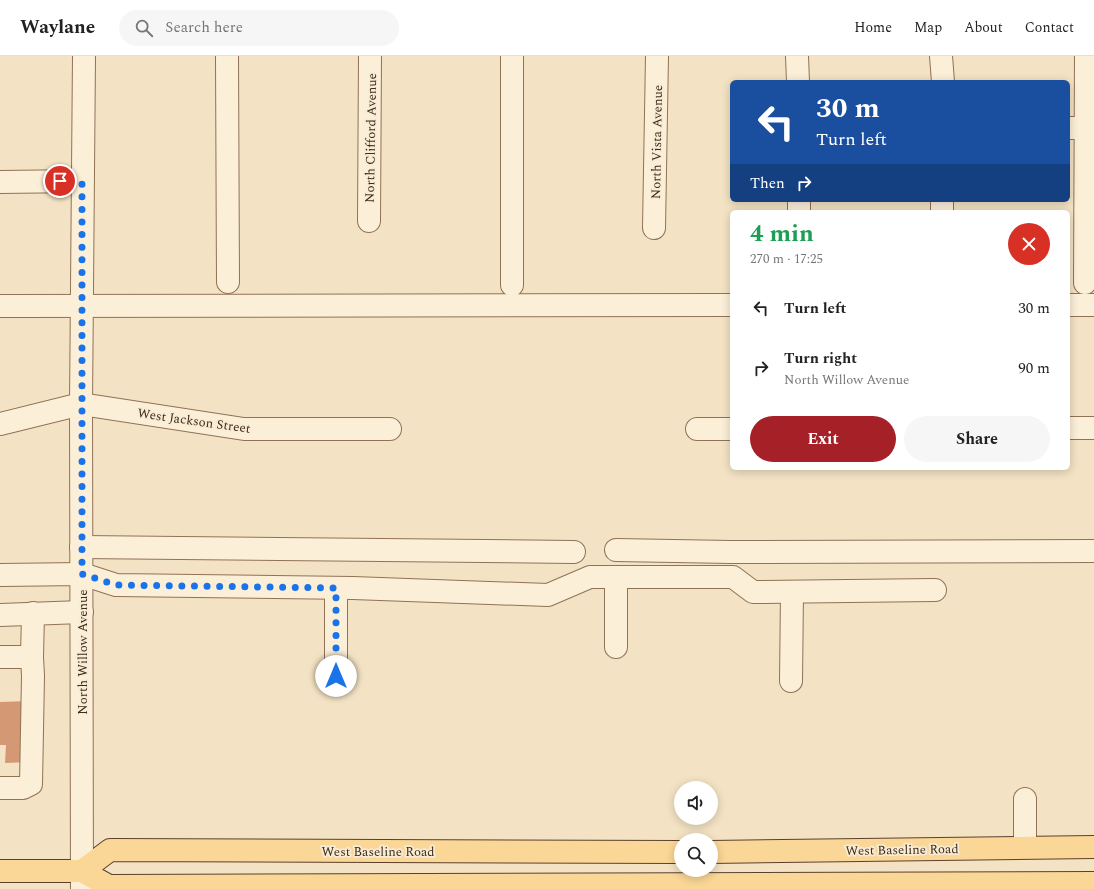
<!DOCTYPE html>
<meta charset="utf-8">
<style>
:root{--surface:#fff;--page:#f6f6f6;--text:#222;--muted:#767676;--line:#e0e0e0;--accent:#a62028}
body{margin:0;font-family:Spectral,serif;background:var(--page);color:var(--text);height:100vh;display:flex;flex-direction:column;font-size:15px;white-space:nowrap}
*{box-sizing:border-box;margin:0}
p{font-size:13px;color:var(--muted)}
.icon{flex:none;width:22px;height:22px;fill:none;stroke:currentColor;stroke-width:2;stroke-linecap:round;stroke-linejoin:round}
.map{position:relative;flex:1;overflow:hidden}
.sheet{position:absolute;left:730px;top:154px;width:340px;height:260px;display:flex;flex-direction:column;background:var(--surface);border-radius:6px;box-shadow:0 2px 10px #0003}
.sheet>*{flex:none}
.hud{position:absolute;left:730px;top:24px;width:340px;height:122px;border-radius:6px;box-shadow:0 2px 10px #0003;background:#1a4fa0;color:#fff;overflow:hidden}
.controls{position:absolute;left:674px;top:725px;display:grid;gap:8px}
.controls a{display:grid;place-items:center;width:44px;height:44px;border-radius:50%;background:var(--surface);box-shadow:0 2px 10px #0003;font-size:20px}
.pin{position:absolute;display:grid;place-items:center;width:34px;height:34px;color:#fff;margin:-17px;border:2px solid #fff;border-radius:50%;box-shadow:0 1px 4px #0007}
.me{position:absolute;width:44px;margin:-22px;rotate:0deg;stroke-linejoin:round;filter:drop-shadow(0 0 3px #0008)}
.turn{display:flex;align-items:center;gap:14px;height:84px;padding:0 20px;font-size:18px}
.turn .icon{width:52px;height:52px;stroke-width:2.5}
.turn b{display:block;font-size:28px;line-height:34px}
.then{display:flex;align-items:center;height:38px;padding:0 20px;background:#0003;gap:8px;font-size:15px}
.round{display:grid;place-items:center;flex:none;width:42px;height:42px;border-radius:21px;background:var(--page)}
.overview{display:flex;align-items:center;justify-content:space-between;height:68px;padding:0 20px}
h1{font-size:24px;font-weight:700;line-height:30px;color:#1e9e55}
.button{display:flex;gap:8px;margin-top:auto;padding:8px 20px}
.button a{flex:1;height:46px;border-radius:24px;background:var(--accent);color:#fff;font-size:16px;font-weight:700;line-height:46px;text-align:center}
.button a+a{background:var(--page);color:var(--text)}
ul{padding:0;list-style:none}
li{display:flex;align-items:center;gap:12px;height:60px;padding:0 20px}
li div{flex:1}
li b{display:block;font-size:15px}
li em{font-style:normal}
header{display:flex;align-items:center;gap:24px;box-sizing:border-box;height:56px;padding:0 20px;background:var(--surface);border-bottom:1px solid var(--line)}
header strong{font-size:19px}
nav{display:flex;gap:22px;margin-inline-start:auto;font-size:14px}
.search{width:280px;height:36px;background:var(--page);display:flex;align-items:center;gap:10px;box-sizing:border-box;padding:0 14px;border-radius:22px;color:var(--muted);font-size:15px}
.map>svg:first-child{display:block}
.building{fill:#d59875}
.lines{fill:none;stroke-linecap:round;stroke-linejoin:round}
.minor-casing{stroke:#907257;stroke-width:24}
.major-casing{stroke:#5d402c;stroke-width:24}
.minor{stroke:#fcefd8;stroke-width:22}
.major{stroke:#fad697;stroke-width:22}
.route{stroke:#1a73e8;stroke-width:7;stroke-dasharray:0 12.6}
.labels{text-anchor:middle;stroke-width:3.5;stroke-linejoin:round;paint-order:stroke}
.street-label{font-size:13px;fill:#3e2b1d;stroke:#f9ecd4}
</style>
<header>
<strong>Waylane</strong>
<div class="search"><svg class="icon" aria-label="search" viewBox="0 0 24 24"><circle cx="10" cy="10" r="6"/><path d="M15 15l6 6"/></svg>Search here</div>
<nav><a>Home</a><a>Map</a><a>About</a><a>Contact</a></nav>
</header>
<div class="map">
<svg width="1094" height="833" viewBox="0 0 1094 833">
<rect width="100%" height="100%" fill="#f3e2c3"/>
<!-- building -->
<path class="building" d="M 29,645 L 29,706 L 5,707 L 6,689 L 0,689 L 0,646 Z"/>
<g class="lines">
<!-- minor casing -->
<g class="minor-casing">
<g id="minor">
<path d="M 227,0 L 228,226"/>
<path d="M 512,0 L 512,229"/>
<path d="M 797,0 L 798,26"/>
<path d="M 941,0 L 943,26"/>
<path d="M 1068,72 L 1094,72"/>
<path d="M 0,126 L 82,125"/>
<path d="M 799,144 L 799,156"/>
<path d="M 942,156 L 942,144"/>
<path d="M 369,165 L 370,0"/>
<path d="M 654,172 L 657,0"/>
<path d="M 1085,227 L 1086,0"/>
<path d="M 1068,249 L 1094,249"/>
<path d="M 0,250 L 732,249"/>
<path d="M 0,368 L 81,348 L 244,373 L 390,373"/>
<path d="M 1068,372 L 1094,372"/>
<path d="M 697,373 L 732,373"/>
<path d="M 81,491 L 574,496"/>
<path d="M 616,494 L 731,496 L 1094,495"/>
<path d="M 0,519 L 82,518 L 116,529 L 353,532 L 548,539 L 590,521 L 733,521 L 753,536 L 935,534"/>
<path d="M 336,532 L 336,620"/>
<path d="M 0,559 L 82,556"/>
<path d="M 616,591 L 616,521"/>
<path d="M 0,601 L 32,601 L 33,557"/>
<path d="M 791,625 L 792,536"/>
<path d="M 0,732 L 23,732 L 31,728 L 33,620 L 32,601"/>
<path d="M 1025,791 L 1025,743"/>
<path d="M 82,833 L 81,348 L 84,0"/>
</g>
</g>
<!-- major casing -->
<g class="major-casing">
<g id="major">
<path d="M 711,796 L 1094,791"/>
<path d="M 0,815 L 82,815 L 109,830 L 1094,827"/>
<path d="M 82,815 L 110,794 L 681,796"/>
</g>
</g>
<!-- minor -->
<use href="#minor" class="minor"/>
<!-- major -->
<use href="#major" class="major"/>
</g>
<g class="lines">
<!-- route -->
<path class="route" d="M 60,125 L 82,125 L 82,518 L 116,529 L 336,532 L 336,620"/>
</g>
<g class="labels">
<!-- street labels -->
<g class="street-label">
<text transform="translate(370 82) rotate(-89)" y="5">North Clifford Avenue</text>
<text transform="translate(656 86) rotate(-89)" y="5">North Vista Avenue</text>
<text transform="translate(194 364) rotate(8)" y="5">West Jackson Street</text>
<text transform="translate(82 596) rotate(-90)" y="5">North Willow Avenue</text>
<text transform="translate(902 793) rotate(-1)" y="5">West Baseline Road</text>
<text x="378" y="800">West Baseline Road</text>
</g>
</g>
</svg>
<div class="controls">
<a><svg class="icon" aria-label="sound" viewBox="0 0 24 24"><path d="M4 9h4l5-4v14l-5-4H4zM17 9q2 3 0 6"/></svg></a>
<a><svg class="icon" aria-label="search" viewBox="0 0 24 24"><circle cx="10" cy="10" r="6"/><path d="M15 15l6 6"/></svg></a>
</div>
<div class="pin" style="left:60px;top:125px;background:#d93025"><svg class="icon" aria-label="arrive" viewBox="0 0 24 24"><path d="M6 21V4h12l-3 4 3 4H6"/></svg></div>
<svg class="me" style="left:336px;top:620px" viewBox="-20 -20 40 40"><circle r="19" fill="#fff"/><path d="M0-13L10 11 0 6-10 11z" fill="#1a73e8"/></svg>
<div class="hud">
<div class="turn"><svg class="icon" aria-label="left" viewBox="0 0 24 24"><path d="M17 20v-9H6M10 6l-5 5 5 5"/></svg><div><b>30 m</b>Turn left</div></div>
<div class="then">Then<svg class="icon" aria-label="right" viewBox="0 0 24 24"><path d="M7 20v-9h11M14 6l5 5-5 5"/></svg></div>
</div>
<section class="sheet">
<div class="overview"><div><h1>4 min</h1><p>270 m · 17:25</p></div><a class="round" style="background:#d93025;color:#fff"><svg class="icon" aria-label="close" viewBox="0 0 24 24"><path d="M6 6l12 12M18 6L6 18"/></svg></a></div>
<ul>
<li><svg class="icon" aria-label="left" viewBox="0 0 24 24"><path d="M17 20v-9H6M10 6l-5 5 5 5"/></svg><div><b>Turn left</b></div><em>30 m</em></li>
<li><svg class="icon" aria-label="right" viewBox="0 0 24 24"><path d="M7 20v-9h11M14 6l5 5-5 5"/></svg><div><b>Turn right</b><p>North Willow Avenue</p></div><em>90 m</em></li>
</ul>
<div class="button"><a>Exit</a><a>Share</a></div>
</section>
</div>
